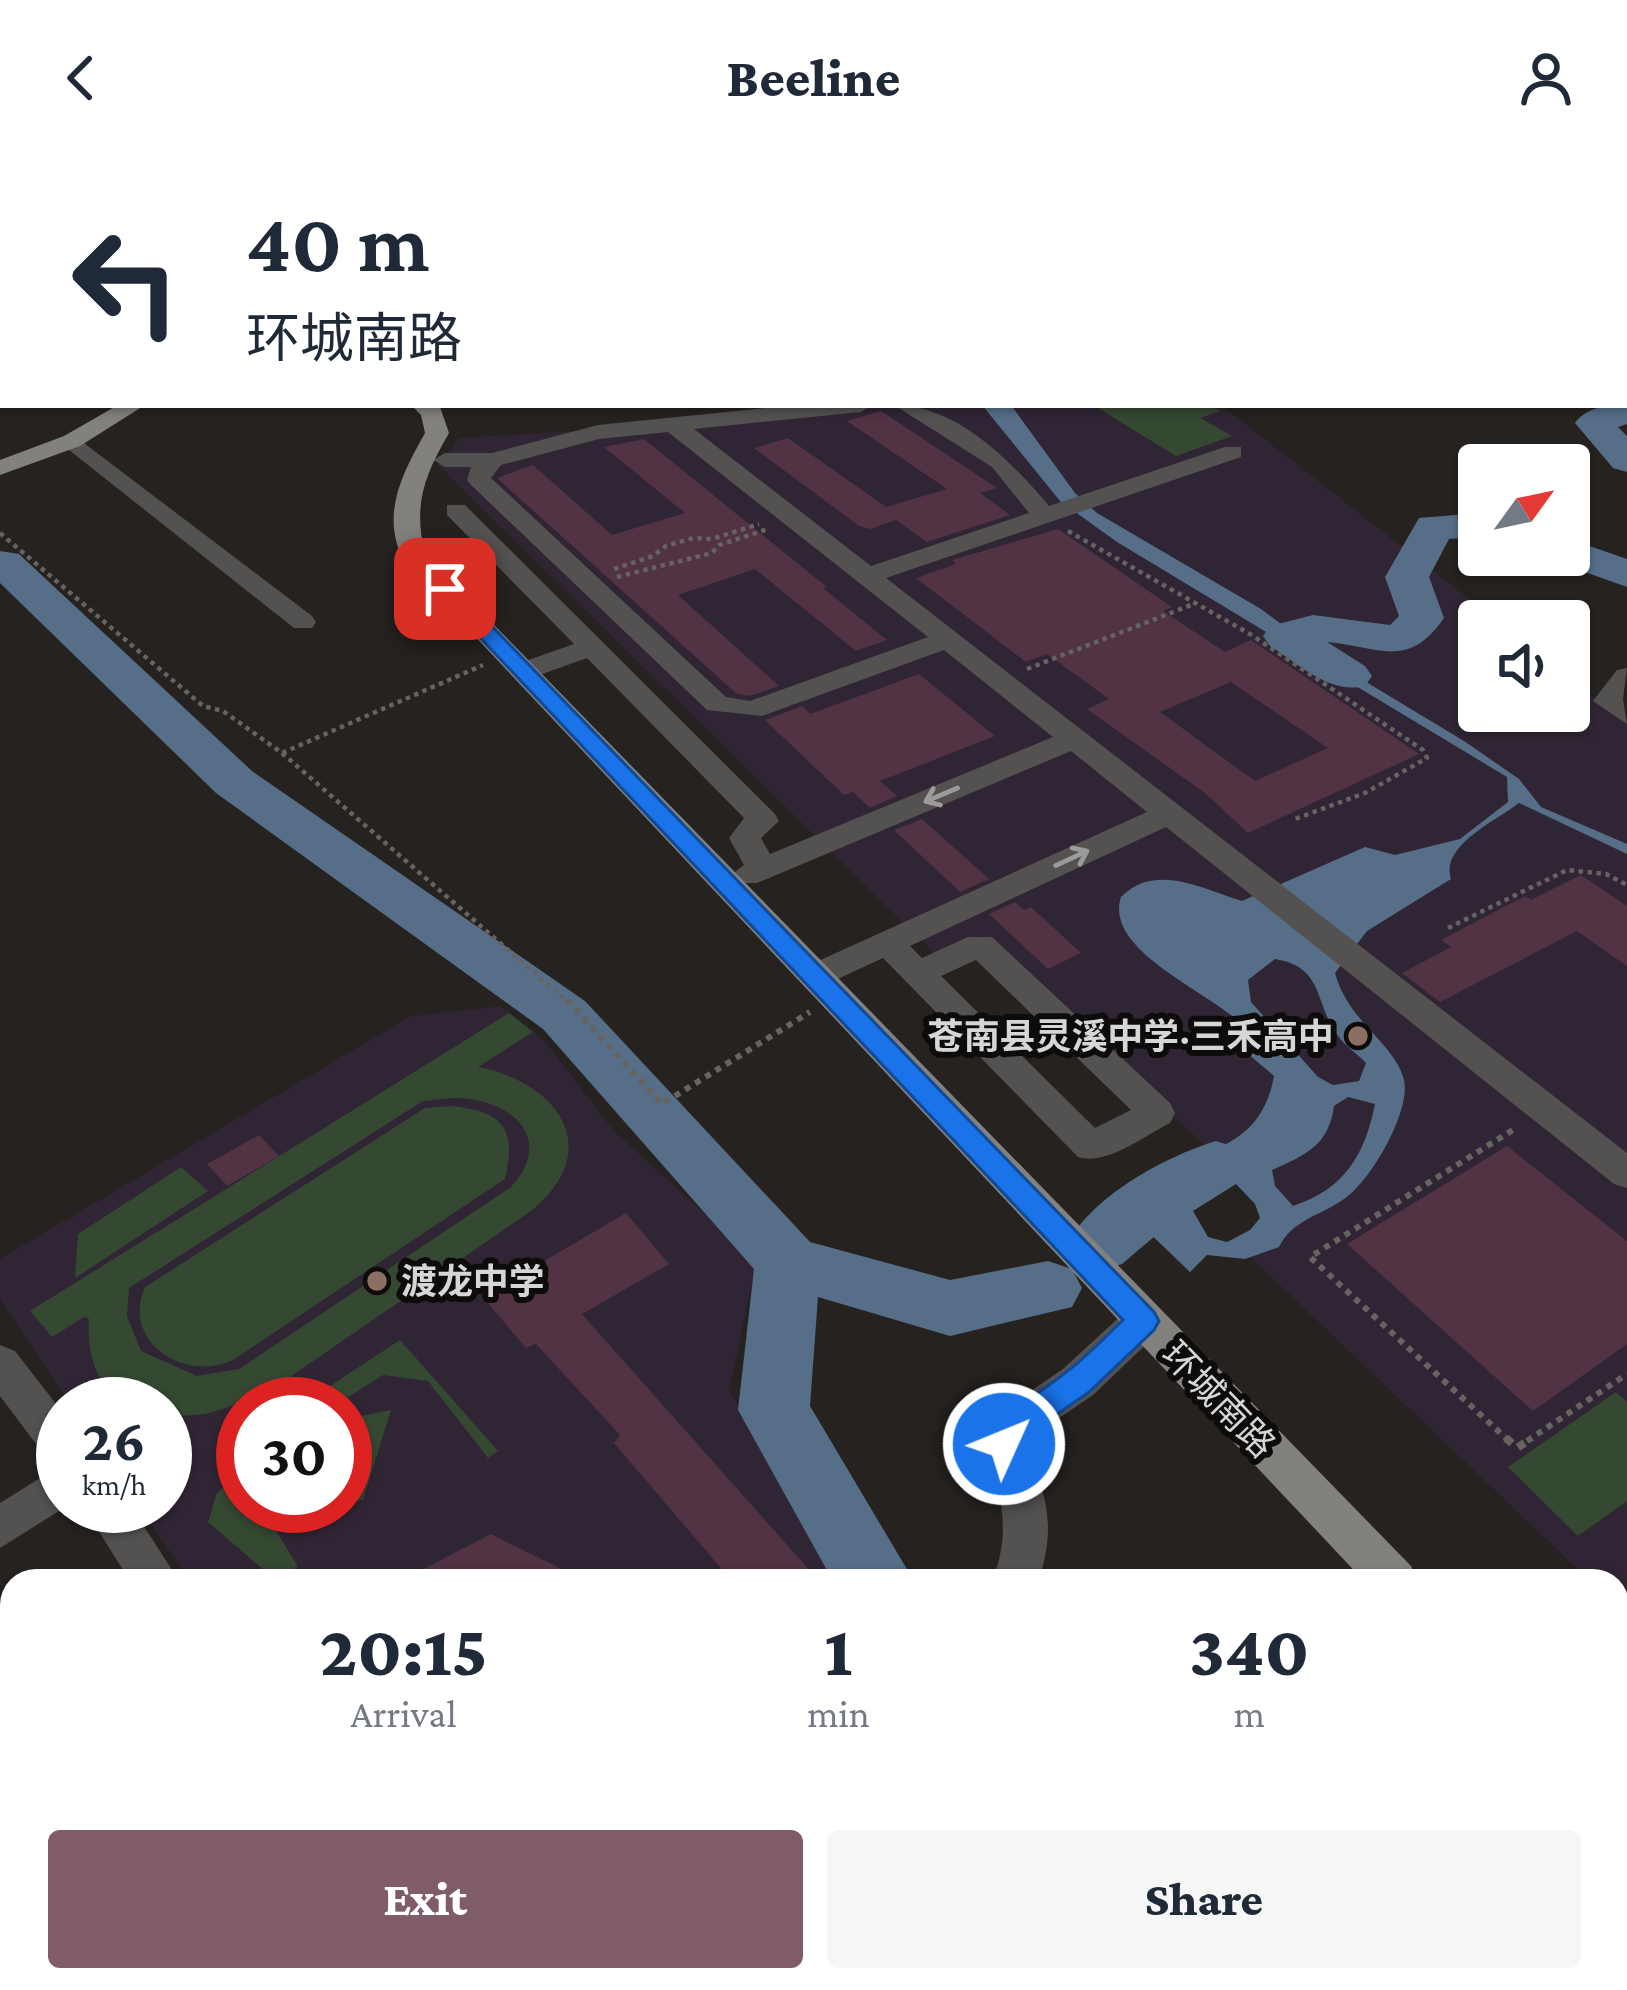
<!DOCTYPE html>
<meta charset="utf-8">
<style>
:root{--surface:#fff;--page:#f6f6f7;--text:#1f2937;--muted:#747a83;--accent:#7f5c66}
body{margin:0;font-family:"Crimson Pro","Noto Sans SC",serif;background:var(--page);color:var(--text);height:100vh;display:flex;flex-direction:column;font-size:45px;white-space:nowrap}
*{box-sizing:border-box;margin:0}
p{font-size:39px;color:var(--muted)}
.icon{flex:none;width:66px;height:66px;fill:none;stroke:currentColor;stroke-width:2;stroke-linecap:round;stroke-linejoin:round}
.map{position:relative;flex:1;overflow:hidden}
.drawer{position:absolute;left:0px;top:1413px;width:1629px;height:423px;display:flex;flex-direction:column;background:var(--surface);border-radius:36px 36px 0 0;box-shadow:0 3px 9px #0004}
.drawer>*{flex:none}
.hud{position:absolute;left:0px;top:0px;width:1629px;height:252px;box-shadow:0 3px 9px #0004;background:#fff;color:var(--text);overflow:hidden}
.needle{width:78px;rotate:57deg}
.buttons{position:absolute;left:1458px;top:288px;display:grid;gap:24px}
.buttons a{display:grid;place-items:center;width:132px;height:132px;border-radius:12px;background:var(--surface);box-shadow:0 3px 9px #0004;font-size:60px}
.speed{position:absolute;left:36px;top:1221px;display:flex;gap:24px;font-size:60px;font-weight:700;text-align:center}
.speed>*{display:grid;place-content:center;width:156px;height:156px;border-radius:50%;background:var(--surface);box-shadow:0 3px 9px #0004;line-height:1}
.speed small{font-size:30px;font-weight:400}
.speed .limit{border:18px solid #d22;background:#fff;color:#111}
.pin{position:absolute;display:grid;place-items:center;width:102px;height:102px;color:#fff;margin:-51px;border-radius:24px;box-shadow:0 6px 18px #0006}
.me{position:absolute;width:132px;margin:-66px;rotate:46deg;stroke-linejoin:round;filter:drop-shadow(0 0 9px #0008)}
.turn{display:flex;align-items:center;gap:42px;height:252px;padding:0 48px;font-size:54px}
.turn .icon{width:156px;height:156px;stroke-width:2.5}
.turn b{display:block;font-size:84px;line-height:102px}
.eta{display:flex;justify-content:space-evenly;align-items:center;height:204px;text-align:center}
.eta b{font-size:72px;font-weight:800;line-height:84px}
.button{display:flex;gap:24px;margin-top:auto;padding:24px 48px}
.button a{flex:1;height:138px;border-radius:12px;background:var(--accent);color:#fff;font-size:48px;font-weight:800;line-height:138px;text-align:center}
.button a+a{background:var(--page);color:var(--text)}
header{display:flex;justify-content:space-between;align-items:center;height:156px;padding:0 48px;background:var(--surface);font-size:54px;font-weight:800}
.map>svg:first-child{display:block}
.education{fill:#302534;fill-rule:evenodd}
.green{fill:#354832;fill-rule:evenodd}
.forest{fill:#384e34}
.water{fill:#566e88;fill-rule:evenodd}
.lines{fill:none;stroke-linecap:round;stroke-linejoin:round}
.river{fill:#566e88;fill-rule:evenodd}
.building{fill:#513343;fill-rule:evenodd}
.path-far2{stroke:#666360;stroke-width:4.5;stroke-dasharray:4.5 4.5;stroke-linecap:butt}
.path-far1{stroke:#666360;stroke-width:6;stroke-dasharray:6 6;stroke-linecap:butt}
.path{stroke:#666360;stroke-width:8;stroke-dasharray:8 8;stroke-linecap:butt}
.minor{fill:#535250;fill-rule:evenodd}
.major{fill:#82817d;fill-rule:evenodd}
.oneway{stroke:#9c9b99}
.route{fill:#1a73e8;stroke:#114b97;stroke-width:3}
.education-dot{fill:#8d6e63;stroke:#0d0c0a;stroke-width:4.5}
.labels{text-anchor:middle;stroke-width:12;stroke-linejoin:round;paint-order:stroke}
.poi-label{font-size:36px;font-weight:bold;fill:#d8d6d4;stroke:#0d0c0a;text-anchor:end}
.street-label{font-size:36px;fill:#d8d6d4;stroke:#0d0c0a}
</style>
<header><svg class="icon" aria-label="back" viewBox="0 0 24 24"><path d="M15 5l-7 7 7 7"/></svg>Beeline<svg class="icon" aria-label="person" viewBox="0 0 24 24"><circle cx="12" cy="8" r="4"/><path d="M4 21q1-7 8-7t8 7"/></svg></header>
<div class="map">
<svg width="1627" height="1834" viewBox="0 0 1627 1834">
<rect width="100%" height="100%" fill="#25221f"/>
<!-- education -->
<g class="education">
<path d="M 786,249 L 1221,249 L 1497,465 L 1479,465 L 1479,555 L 1569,555 L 1569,522 L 1627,567 L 1627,1461 L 1617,1451 L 1617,1425 L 1590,1425 L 1240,1091 L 1277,1057 L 982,780 L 937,800 L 438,309 L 459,282 L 575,275 Z"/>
<path d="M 501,850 L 544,884 L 613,974 L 757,1105 L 729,1234 L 854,1425 L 190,1425 L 139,1350 L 165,1350 L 165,1248 L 70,1248 L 0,1144 L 0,1103 L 411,860 ZM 243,1248 L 345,1248 L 345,1350 L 243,1350 Z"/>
<path d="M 285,1824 L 676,1824 L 670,1834 L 285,1834 Z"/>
</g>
<!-- green -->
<g class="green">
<path d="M 1093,249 L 1210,249 L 1220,255 L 1200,262 L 1232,280 L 1176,300 Z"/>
<path d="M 509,857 L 533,876 L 478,911 C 557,926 607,993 531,1055 L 261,1241 L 206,1258 L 167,1261 L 165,1248 L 128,1248 C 95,1231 87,1198 89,1163 L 84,1161 L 52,1181 L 30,1155 ZM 452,942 C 506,941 558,979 511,1031 L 239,1213 L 197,1220 L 141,1195 L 127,1160 L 129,1132 L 423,945 Z"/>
<path d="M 450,950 C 503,955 517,972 505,1023 L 233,1204 C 184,1227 121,1186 145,1131 L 425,952 Z"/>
<path d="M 181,1011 L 208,1035 L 75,1122 L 78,1078 Z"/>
<path d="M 400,1184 L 498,1295 L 488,1302 L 428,1225 L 383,1219 L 342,1245 L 330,1230 Z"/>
<path d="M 1616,1236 L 1627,1246 L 1627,1345 L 1578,1380 L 1508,1311 Z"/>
<path d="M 391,1254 L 363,1344 L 345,1346 L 345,1288 L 361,1260 Z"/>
<path d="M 243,1314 L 243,1350 L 252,1350 L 254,1359 L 271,1366 L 298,1411 L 273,1422 L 208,1366 L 217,1337 Z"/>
</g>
<!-- forest -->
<path class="forest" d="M 578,0 L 1627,0 L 1627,86 L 1626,3 Z"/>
<!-- water -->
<path class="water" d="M 982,249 L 1011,249 L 1075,337 L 1097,357 L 1261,453 L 1328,503 L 1464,585 L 1519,623 L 1541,651 L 1627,688 L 1627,698 L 1519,647 C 1494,666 1440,690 1451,723 L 1367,775 L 1335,817 C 1348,866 1395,887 1404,924 C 1411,955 1371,1025 1344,1043 C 1320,1060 1292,1064 1279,1091 L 1245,1103 L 1207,1099 L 1190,1116 L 1143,1071 L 1157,1013 C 1214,994 1262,987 1274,920 L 1240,891 L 1247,873 C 1214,837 1103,796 1121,741 C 1155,706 1203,733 1242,745 L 1365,691 L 1395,699 L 1460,683 L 1508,646 L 1507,621 L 1117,386 L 1060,345 ZM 1275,803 C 1325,811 1314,848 1338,880 C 1345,890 1358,898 1366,907 L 1359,925 L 1333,929 L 1318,921 L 1251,846 L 1248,824 ZM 1348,941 L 1375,948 C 1365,998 1345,1033 1293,1050 L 1275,1030 L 1272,1014 C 1306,999 1329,989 1334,950 ZM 1236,1028 L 1255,1048 L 1260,1062 L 1250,1074 L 1227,1086 L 1208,1081 L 1193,1055 Z"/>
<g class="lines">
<!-- river -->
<g class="river">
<path d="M 1627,244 L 1627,268 L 1618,271 L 1627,280 L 1627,316 L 1613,312 L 1575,267 C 1586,251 1608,249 1626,249 Z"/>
<path d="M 1479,357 L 1479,381 L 1449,383 L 1429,421 L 1444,462 C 1408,514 1380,491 1327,486 L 1365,510 L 1372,520 L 1365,530 C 1330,539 1299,508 1270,490 L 1263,480 L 1270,470 L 1313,459 L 1390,469 L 1399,460 L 1385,421 L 1419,362 Z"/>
<path d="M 1569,383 L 1627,403 L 1627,431 L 1554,405 L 1550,399 L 1569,399 Z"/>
<path d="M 0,395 L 19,398 L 252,615 L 585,845 L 810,1086 L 950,1124 L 1048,1105 L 1072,1113 L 1082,1132 L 1072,1151 L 950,1180 L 818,1141 L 810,1250 L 914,1425 L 833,1425 L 738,1254 L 754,1113 L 543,873 L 216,637 L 0,427 Z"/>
<path d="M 1216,985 L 1238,992 L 1248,1009 L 1238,1026 L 1202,1040 L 1122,1108 L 1099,1116 L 1076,1108 L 1066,1090 C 1092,1040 1164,1001 1216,985 Z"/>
<path d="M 666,1824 L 759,1824 L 755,1834 L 661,1834 Z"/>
</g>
</g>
<!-- building -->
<g class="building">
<path d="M 881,255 L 997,332 L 980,337 L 1010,359 L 927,386 L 896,364 L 870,373 L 859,370 L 754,292 L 788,282 L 886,351 L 947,333 L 847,265 Z"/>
<path d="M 644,283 L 827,431 L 823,432 L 887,484 L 856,495 L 755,413 L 678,439 L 779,530 L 750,540 L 737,538 L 497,322 L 533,309 L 612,379 L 685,357 L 604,291 Z"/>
<path d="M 1058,373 L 1172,451 L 1163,455 L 1225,496 L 1251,484 L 1419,598 L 1248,677 L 1205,637 L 1087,553 L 1109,543 L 1047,498 L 1026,506 L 916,422 L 956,408 L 952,404 ZM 1231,526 L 1328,592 L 1255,625 L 1160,556 Z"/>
<path d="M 919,518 L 995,580 L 880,625 L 897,640 L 870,652 L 853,636 L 844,639 L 765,564 L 802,550 L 810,558 Z"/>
<path d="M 922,663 L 989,723 L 960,736 L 894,674 Z"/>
<path d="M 1581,719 L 1627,750 L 1627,810 L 1577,775 L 1440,846 L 1402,817 L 1451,791 L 1441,784 L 1525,740 L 1531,744 Z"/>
<path d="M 1015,746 L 1024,754 L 1031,751 L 1081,797 L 1048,813 L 989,758 Z"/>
<path d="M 259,979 L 279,1000 L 227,1030 L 207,1008 Z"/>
<path d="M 1507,990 L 1627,1085 L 1627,1188 L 1533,1255 L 1347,1088 Z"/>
<path d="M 626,1057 L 669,1108 L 582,1158 L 819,1425 L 732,1425 L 614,1287 L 620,1279 L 536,1188 L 526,1192 L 483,1141 Z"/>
<path d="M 491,1378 L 513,1389 L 586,1425 L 400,1425 Z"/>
</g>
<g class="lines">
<!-- path-far2 -->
<g class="path-far2">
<path d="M 1068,375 L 1250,478 L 1423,594 L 1427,602 L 1365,637 L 1295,663"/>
<path d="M 0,377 L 203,550 L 223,555 L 282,597 L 483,509"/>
<path d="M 614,413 L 653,400 L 666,390 L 693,382 L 712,383 L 759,368"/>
<path d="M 617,421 L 712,397 L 719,389 L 768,373"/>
<path d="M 1027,513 L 1191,449"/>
<path d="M 282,597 L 569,847"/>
<path d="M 1448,772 L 1567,714 L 1606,718 L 1627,729"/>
</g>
<!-- path-far1 -->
<g class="path-far1">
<path d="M 567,844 L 662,948 L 810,856"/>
<path d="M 1509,1285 L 1310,1101 L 1516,972"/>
<path d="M 1527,1285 L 1627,1218"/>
</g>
<!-- path -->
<path class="path" d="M 1506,1282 L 1517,1292 L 1532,1282"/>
<!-- minor -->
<g class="minor">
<rect x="1626" y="96" width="1" height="12"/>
<path d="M 795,249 L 872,249 L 861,256 L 694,273 L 871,410 L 1029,357 L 992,311 L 894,249 C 957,249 1011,305 1049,350 L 1225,291 L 1241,291 L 1241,301 L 886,422 L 1627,997 L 1627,1032 L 1614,1028 L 1166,671 L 910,790 L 922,802 L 968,781 L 992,781 L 1170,947 L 1175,957 L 1170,967 C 1144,980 1107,1010 1078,1001 L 883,802 L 829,827 L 805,827 L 800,819 L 805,811 L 1147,656 L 1071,595 L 757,727 L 735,727 L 730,720 L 744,709 L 729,682 L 744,662 L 587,502 L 534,521 L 514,521 L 510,515 L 514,509 L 574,488 L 447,359 L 447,349 L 465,349 L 775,658 L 779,665 L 761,682 L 770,698 L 1053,581 L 944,494 L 762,560 L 707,554 L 471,329 L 467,324 L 471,311 L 445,311 L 433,304 L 445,297 L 492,297 L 598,269 ZM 668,276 L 928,481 L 750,545 L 726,541 L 491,322 L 501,309 L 599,283 ZM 976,804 L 1131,954 L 1095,972 L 941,820 Z"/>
<path d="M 72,278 L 312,460 L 316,466 L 312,472 L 294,472 L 64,290 L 64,280 Z"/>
<path d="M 1627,512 L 1623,543 L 1627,568 L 1593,545 L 1617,514 Z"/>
<path d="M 1143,1148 L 1158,1153 L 1164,1165 L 1158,1177 L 1093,1239 L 1043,1273 L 1027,1293 C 1048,1339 1056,1376 1038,1425 L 992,1425 C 1012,1375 1002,1337 982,1289 L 1013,1247 L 1063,1213 L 1128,1153 Z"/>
<path d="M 0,1189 L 15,1195 L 63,1257 L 63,1350 L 67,1350 L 0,1392 L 0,1347 L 61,1309 L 48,1304 L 0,1240 Z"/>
<path d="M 83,1350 L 131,1350 L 179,1425 L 130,1425 Z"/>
<path d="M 218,1824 L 272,1824 L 271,1834 L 217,1834 Z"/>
<path d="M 781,1824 L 837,1824 L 833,1834 L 777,1834 Z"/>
</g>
<!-- major -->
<g class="major">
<path d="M 63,0 L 82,0 L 84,3 L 65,3 Z"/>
<path d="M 113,0 L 131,0 L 133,3 L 115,3 Z"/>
<path d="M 118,249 L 145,249 L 80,290 L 0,319 L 0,304 L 64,280 Z"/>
<path d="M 411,249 L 440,251 L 449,277 C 424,320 413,349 425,398 L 1411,1410 L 1418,1425 L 1364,1425 L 404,405 C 380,359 402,318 425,277 L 421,259 Z"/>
<path d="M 1617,1629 L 1627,1633 L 1627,1690 L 1617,1685 Z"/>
</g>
</g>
<!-- one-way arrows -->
<defs><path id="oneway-shaft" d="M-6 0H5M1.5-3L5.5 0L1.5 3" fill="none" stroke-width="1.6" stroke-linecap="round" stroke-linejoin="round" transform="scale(3)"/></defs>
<g class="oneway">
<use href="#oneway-shaft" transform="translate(941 639) rotate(157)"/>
<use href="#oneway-shaft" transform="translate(1072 702) rotate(-25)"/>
</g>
<!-- route -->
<path class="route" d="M 445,427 L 452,429 L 1154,1156 L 1159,1165 L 1154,1174 L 1089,1236 L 1040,1270 L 1015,1299 L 1004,1303 L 992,1299 L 987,1288 C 1004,1254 1037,1240 1065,1217 C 1086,1202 1104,1182 1123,1164 L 438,437 L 435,433 Z"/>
<!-- markers -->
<g class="education-dot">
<circle cx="1358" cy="880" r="12"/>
<circle cx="377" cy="1125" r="12"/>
</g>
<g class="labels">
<!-- poi labels -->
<g class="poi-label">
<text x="1334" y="893">苍南县灵溪中学·三禾高中</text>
<text x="401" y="1138" text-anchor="start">渡龙中学</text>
</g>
<!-- street labels -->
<g class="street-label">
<text transform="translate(1219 1243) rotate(46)" y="13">环城南路</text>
</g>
</g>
</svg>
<div class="buttons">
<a><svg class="needle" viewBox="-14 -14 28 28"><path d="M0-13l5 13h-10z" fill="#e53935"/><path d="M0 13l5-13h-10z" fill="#747a83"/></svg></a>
<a><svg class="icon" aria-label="sound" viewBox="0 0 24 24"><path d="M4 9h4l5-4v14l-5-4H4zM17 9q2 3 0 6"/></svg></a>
</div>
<div class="speed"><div>26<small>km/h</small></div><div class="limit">30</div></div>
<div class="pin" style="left:445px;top:433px;background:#d93025"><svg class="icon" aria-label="arrive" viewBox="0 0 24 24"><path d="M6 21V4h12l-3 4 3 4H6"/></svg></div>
<svg class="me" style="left:1004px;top:1288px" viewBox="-20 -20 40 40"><circle r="17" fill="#1a73e8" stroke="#fff" stroke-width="3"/><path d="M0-11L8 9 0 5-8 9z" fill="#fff"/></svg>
<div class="hud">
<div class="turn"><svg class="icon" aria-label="left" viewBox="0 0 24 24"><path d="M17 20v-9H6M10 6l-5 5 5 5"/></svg><div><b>40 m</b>环城南路</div></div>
</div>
<section class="drawer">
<div class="eta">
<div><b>20:15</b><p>Arrival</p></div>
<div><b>1</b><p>min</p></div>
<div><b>340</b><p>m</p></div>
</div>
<div class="button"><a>Exit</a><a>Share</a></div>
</section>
</div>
